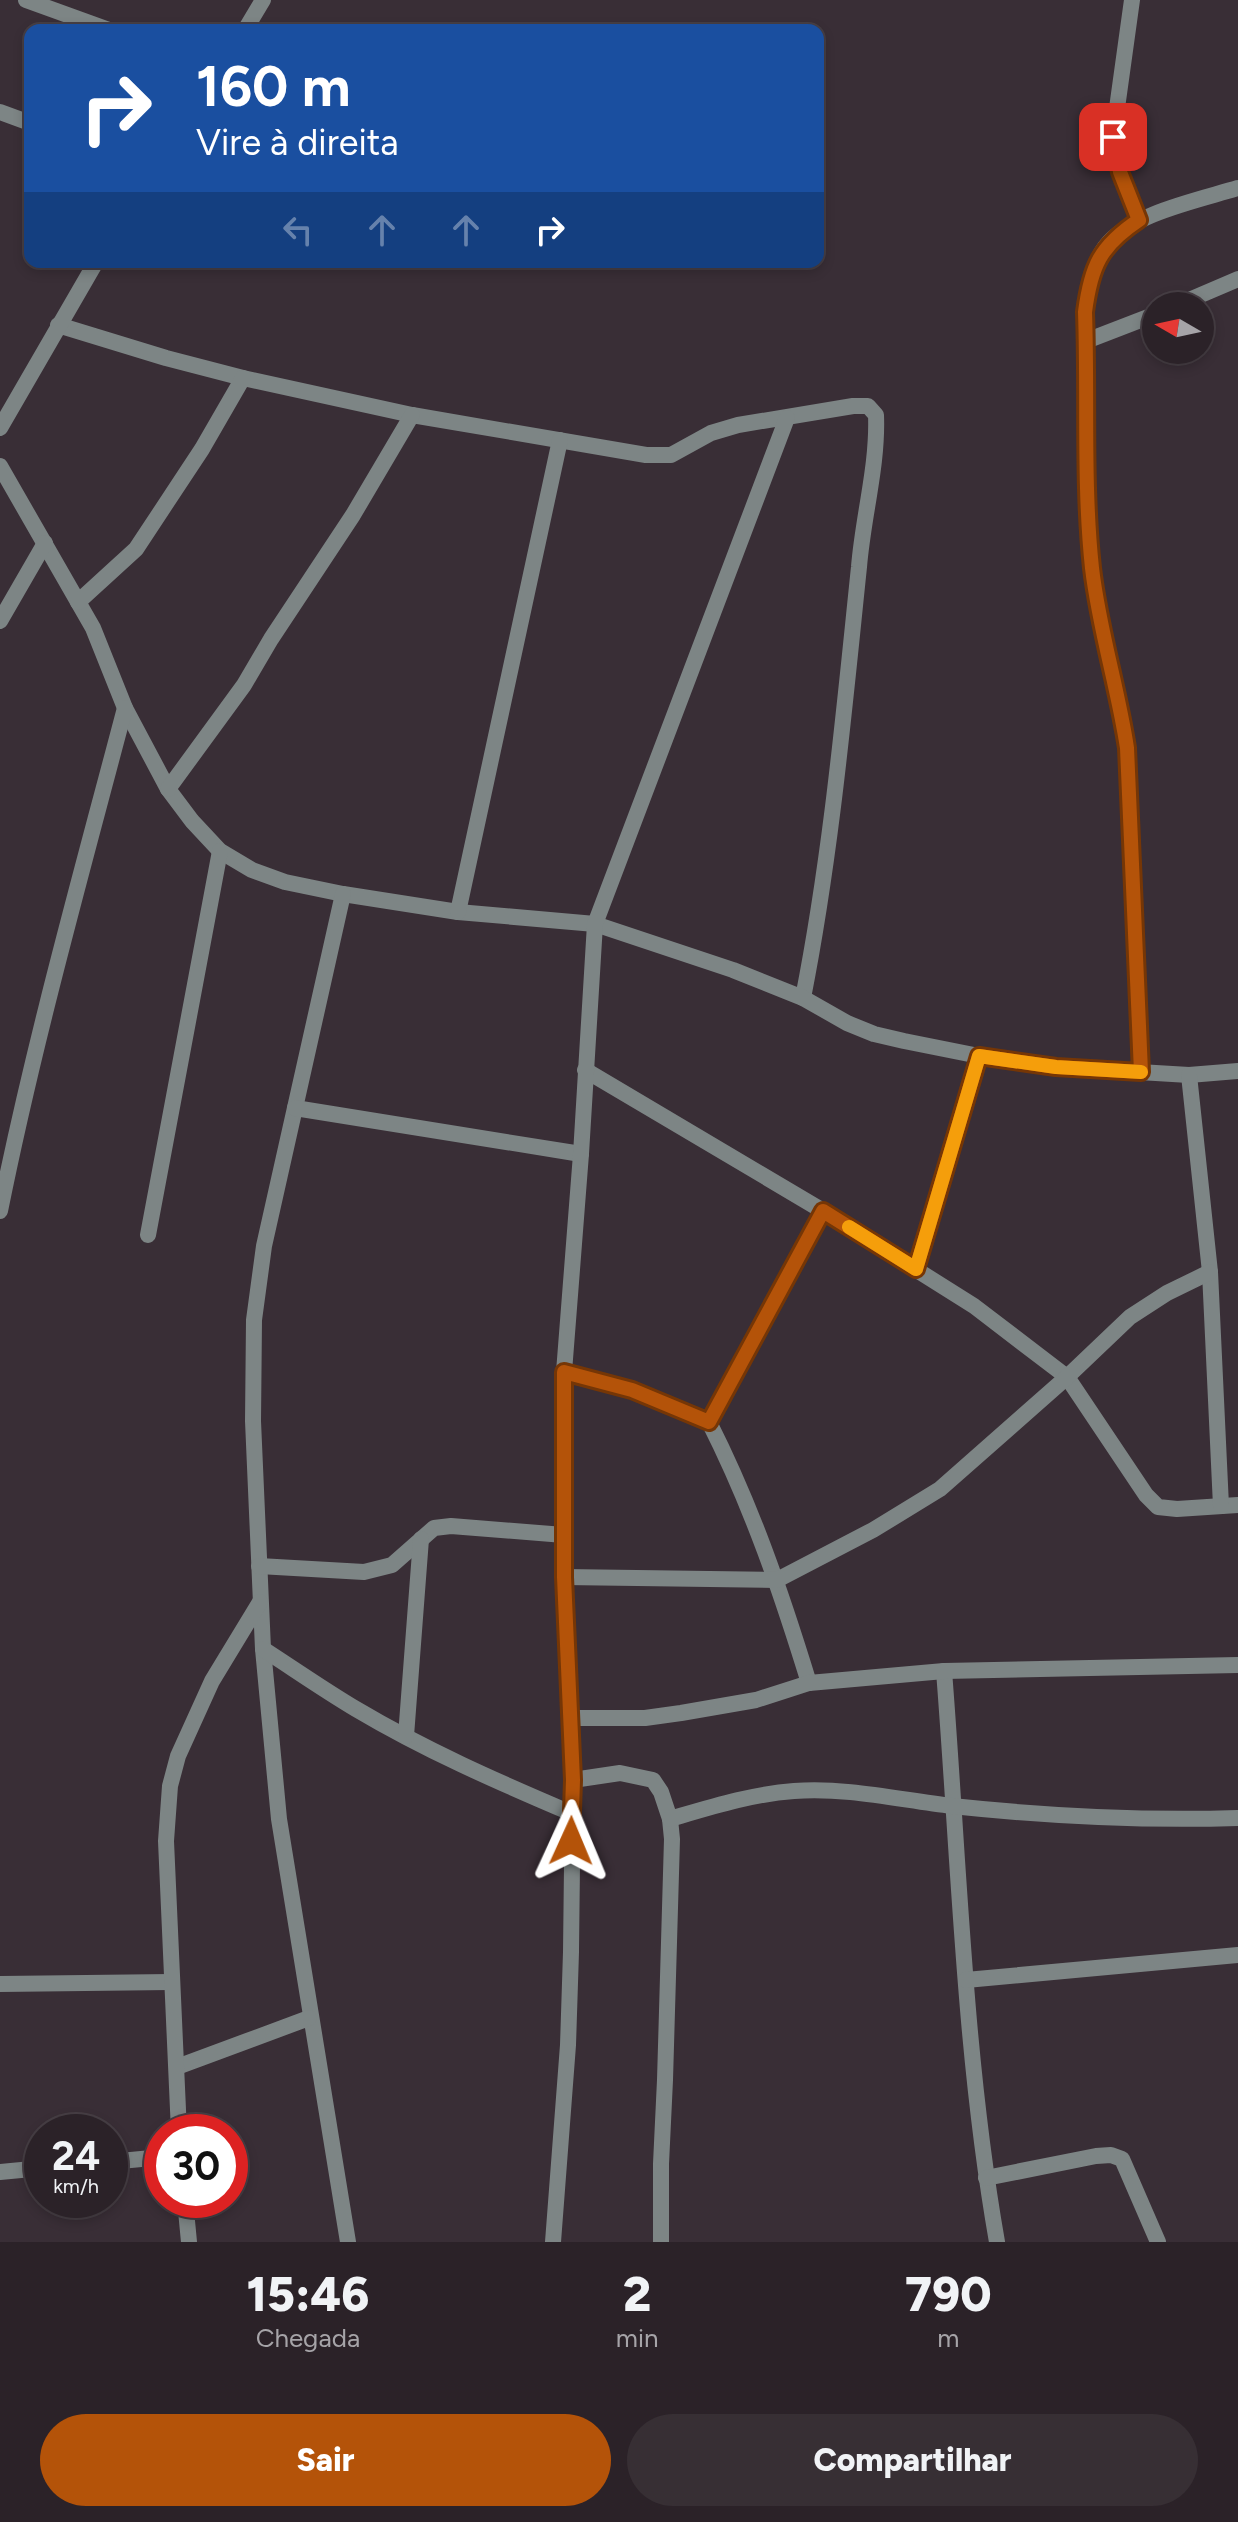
<!DOCTYPE html>
<html lang="pt">
<meta charset="utf-8">
<style>
:root{--surface:#2b2228;--page:#372f34;--text:#f1f3f6;--muted:#a6a4a8;--line:#473f45;--accent:#b45309}
body{margin:0;font-family:Figtree,sans-serif;background:var(--page);color:var(--text);height:100vh;display:flex;flex-direction:column;font-size:30px;white-space:nowrap}
*{box-sizing:border-box;margin:0}
p{font-size:26px;color:var(--muted)}
.icon{flex:none;width:44px;height:44px;fill:none;stroke:currentColor;stroke-width:2;stroke-linecap:round;stroke-linejoin:round}
.map{position:relative;height:2242px;overflow:hidden}
.side{display:flex;flex-direction:column;background:var(--surface);flex:1}
.side>*{flex:none}
.hud{position:absolute;left:24px;top:24px;width:800px;height:244px;border-radius:16px;box-shadow:0 4px 12px #0003,0 0 0 2px var(--line);background:#1a4fa0;color:#fff;overflow:hidden}
.needle{width:52px;rotate:279deg}
.tools{position:absolute;left:1142px;top:292px;display:grid;gap:16px}
.tools a{display:grid;place-items:center;width:72px;height:72px;border-radius:50%;background:var(--surface);box-shadow:0 4px 12px #0003,0 0 0 2px var(--line);font-size:40px}
.speed{position:absolute;left:24px;top:2114px;display:flex;gap:16px;font-size:40px;font-weight:700;text-align:center}
.speed>*{display:grid;place-content:center;width:104px;height:104px;border-radius:50%;background:var(--surface);box-shadow:0 4px 12px #0003,0 0 0 2px var(--line);line-height:1}
.speed small{font-size:20px;font-weight:400}
.speed .limit{border:12px solid #d22;background:#fff;color:#111}
.pin{position:absolute;display:grid;place-items:center;width:68px;height:68px;color:#fff;margin:-34px;border-radius:16px;box-shadow:0 4px 12px #0006}
.me{position:absolute;width:88px;margin:-44px;rotate:1deg;stroke-linejoin:round;filter:drop-shadow(0 0 6px #0008)}
.turn{display:flex;align-items:center;gap:28px;height:168px;padding:0 40px;font-size:36px}
.turn .icon{width:104px;height:104px;stroke-width:2.5}
.turn b{display:block;font-size:56px;line-height:68px}
.lanes{display:flex;align-items:center;height:76px;padding:0 40px;background:#0003;justify-content:center;gap:40px;direction:ltr}
.lanes .off{opacity:.35}
.eta{display:flex;justify-content:space-evenly;align-items:center;height:136px;text-align:center}
.eta b{font-size:48px;font-weight:800;line-height:56px}
.action{display:flex;gap:16px;margin-top:auto;padding:16px 40px}
.action a{flex:1;height:92px;border-radius:48px;background:var(--accent);color:#fff;font-size:32px;font-weight:800;line-height:92px;text-align:center}
.action a+a{background:var(--page);color:var(--text)}
.map>svg:first-child{display:block}
.lines{fill:none;stroke-linecap:round;stroke-linejoin:round}
.street{stroke:#7d8585;stroke-width:16}
.route-casing{stroke:#753606;stroke-width:20}
.route{stroke:#b45309;stroke-width:14}
.slow{stroke:#f59e0b;stroke-width:14}
</style>
<div class="map">
<svg width="1238" height="2242" viewBox="0 0 1238 2242">
<rect width="100%" height="100%" fill="#392e36"/>
<g class="lines">
<!-- street -->
<g class="street">
<path d="M 26,0 L 109,30"/>
<path d="M 1132,0 L 1113,137 L 1120,172 L 1139,220"/>
<path d="M 245,30 L 263,0"/>
<path d="M 0,112 L 30,123"/>
<path d="M 1175,306 L 1238,279"/>
<path d="M 58,325 L 166,358 L 243,378 L 412,415 L 646,455 L 671,455 L 711,433 L 738,425 L 853,406 L 868,406 L 876,415 C 878,466 863,516 859,567 C 844,711 831,856 803,998"/>
<path d="M 1086,341 L 1156,314"/>
<path d="M 0,428 L 96,262"/>
<path d="M 0,466 L 93,628 L 125,708 L 168,789 L 192,821 L 220,851 L 252,870 L 285,882 L 343,894 L 458,912 L 595,924 L 733,970 L 803,998 L 847,1023 L 874,1034 L 904,1041 L 979,1056 L 1056,1067 L 1189,1075 L 1238,1071"/>
<path d="M 78,602 L 136,549 L 202,449 L 243,378"/>
<path d="M 0,621 L 45,543"/>
<path d="M 168,789 L 244,685 L 271,639 L 353,515 L 412,415"/>
<path d="M 343,894 L 264,1246 L 254,1320 L 253,1421 L 263,1649 L 279,1819 L 348,2242"/>
<path d="M 458,912 L 560,440"/>
<path d="M 585,1070 L 823,1211 L 974,1306 L 1067,1377 L 1146,1495 L 1158,1507 L 1177,1509 L 1238,1505"/>
<path d="M 1141,1072 L 1127,748 C 1118,688 1099,629 1092,568 C 1083,483 1088,397 1085,312 C 1088,291 1092,265 1105,247 C 1129,214 1199,200 1238,188"/>
<path d="M 1189,1075 L 1210,1272 L 1221,1506"/>
<path d="M 295,1108 L 581,1154"/>
<path d="M 0,1211 C 34,1042 81,875 125,708"/>
<path d="M 148,1235 L 220,851"/>
<path d="M 916,1269 L 979,1056"/>
<path d="M 564,1372 L 632,1390 L 709,1422 C 752,1507 781,1592 809,1683"/>
<path d="M 709,1422 L 823,1211"/>
<path d="M 259,1566 L 364,1572 L 392,1565 L 434,1528 L 451,1526 L 564,1535"/>
<path d="M 564,1577 L 777,1580 L 873,1530 L 940,1489 L 1067,1377 L 1130,1317 L 1167,1293 L 1210,1272"/>
<path d="M 263,1649 C 294,1669 324,1690 356,1709 C 425,1750 498,1782 571,1813"/>
<path d="M 944,1671 C 959,1861 964,2054 997,2242"/>
<path d="M 569,1718 L 645,1718 L 681,1713 L 756,1700 L 809,1683 L 944,1671 L 1238,1665"/>
<path d="M 406,1736 L 421,1539"/>
<path d="M 573,1780 L 620,1773 L 653,1780 L 661,1792 L 670,1819 L 672,1839 L 665,2080 L 661,2164 L 661,2242"/>
<path d="M 670,1819 C 711,1807 752,1794 794,1791 C 847,1787 900,1800 952,1806 C 1046,1816 1143,1821 1238,1818"/>
<path d="M 966,1980 L 1238,1955"/>
<path d="M 0,1984 L 171,1982"/>
<path d="M 177,2067 L 309,2018"/>
<path d="M 179,2132 L 166,1841 L 170,1786 L 178,1756 L 212,1681 L 260,1602"/>
<path d="M 110,2162 L 162,2157"/>
<path d="M 0,2172 L 42,2168"/>
<path d="M 986,2178 L 1096,2156 L 1111,2155 L 1122,2159 L 1158,2242"/>
<path d="M 185,2200 L 189,2242"/>
<path d="M 553,2242 L 568,2045 L 571,1952 L 573,1780 L 564,1577 L 564,1372 L 581,1154 L 595,924 L 787,418"/>
</g>
</g>
<g class="lines">
<!-- route casing -->
<g class="route-casing">
<path id="route" d="M 571,1841 L 573,1780 L 564,1577 L 564,1372 L 632,1390 L 709,1422 L 823,1211 L 916,1269 L 979,1056 L 1056,1067 L 1141,1072 L 1127,748 C 1118,688 1099,629 1092,568 C 1083,483 1088,397 1085,312 C 1091,266 1100,246 1139,220 L 1120,172 L 1113,137"/>
</g>
<!-- route -->
<use href="#route" class="route"/>
<!-- slow -->
<path class="slow" d="M 849,1227 L 916,1269 L 979,1056 L 1056,1067 L 1141,1072"/>
</g>
</svg>
<div class="tools">
<a><svg class="needle" viewBox="-14 -14 28 28"><path d="M0-13l5 13h-10z" fill="#e53935"/><path d="M0 13l5-13h-10z" fill="#a6a4a8"/></svg></a>
</div>
<div class="speed"><div>24<small>km/h</small></div><div class="limit">30</div></div>
<div class="pin" style="left:1113px;top:137px;background:#d93025"><svg class="icon" aria-label="arrive" viewBox="0 0 24 24"><path d="M6 21V4h12l-3 4 3 4H6"/></svg></div>
<svg class="me" style="left:571px;top:1841px" viewBox="-20 -20 40 40"><path d="M0-17L14 15 0 8-14 15z" fill="#b45309" stroke="#fff" stroke-width="4"/></svg>
<div class="hud">
<div class="turn"><svg class="icon" aria-label="right" viewBox="0 0 24 24"><path d="M7 20v-9h11M14 6l5 5-5 5"/></svg><div><b>160 m</b>Vire à direita</div></div>
<div class="lanes"><svg class="icon off" aria-label="left" viewBox="0 0 24 24"><path d="M17 20v-9H6M10 6l-5 5 5 5"/></svg><svg class="icon off" aria-label="ahead" viewBox="0 0 24 24"><path d="M12 20V5M6 11l6-6 6 6"/></svg><svg class="icon off" aria-label="ahead" viewBox="0 0 24 24"><path d="M12 20V5M6 11l6-6 6 6"/></svg><svg class="icon" aria-label="right" viewBox="0 0 24 24"><path d="M7 20v-9h11M14 6l5 5-5 5"/></svg></div>
</div>
</div>
<section class="side">
<div class="eta">
<div><b>15:46</b><p>Chegada</p></div>
<div><b>2</b><p>min</p></div>
<div><b>790</b><p>m</p></div>
</div>
<div class="action"><a>Sair</a><a>Compartilhar</a></div>
</section>
